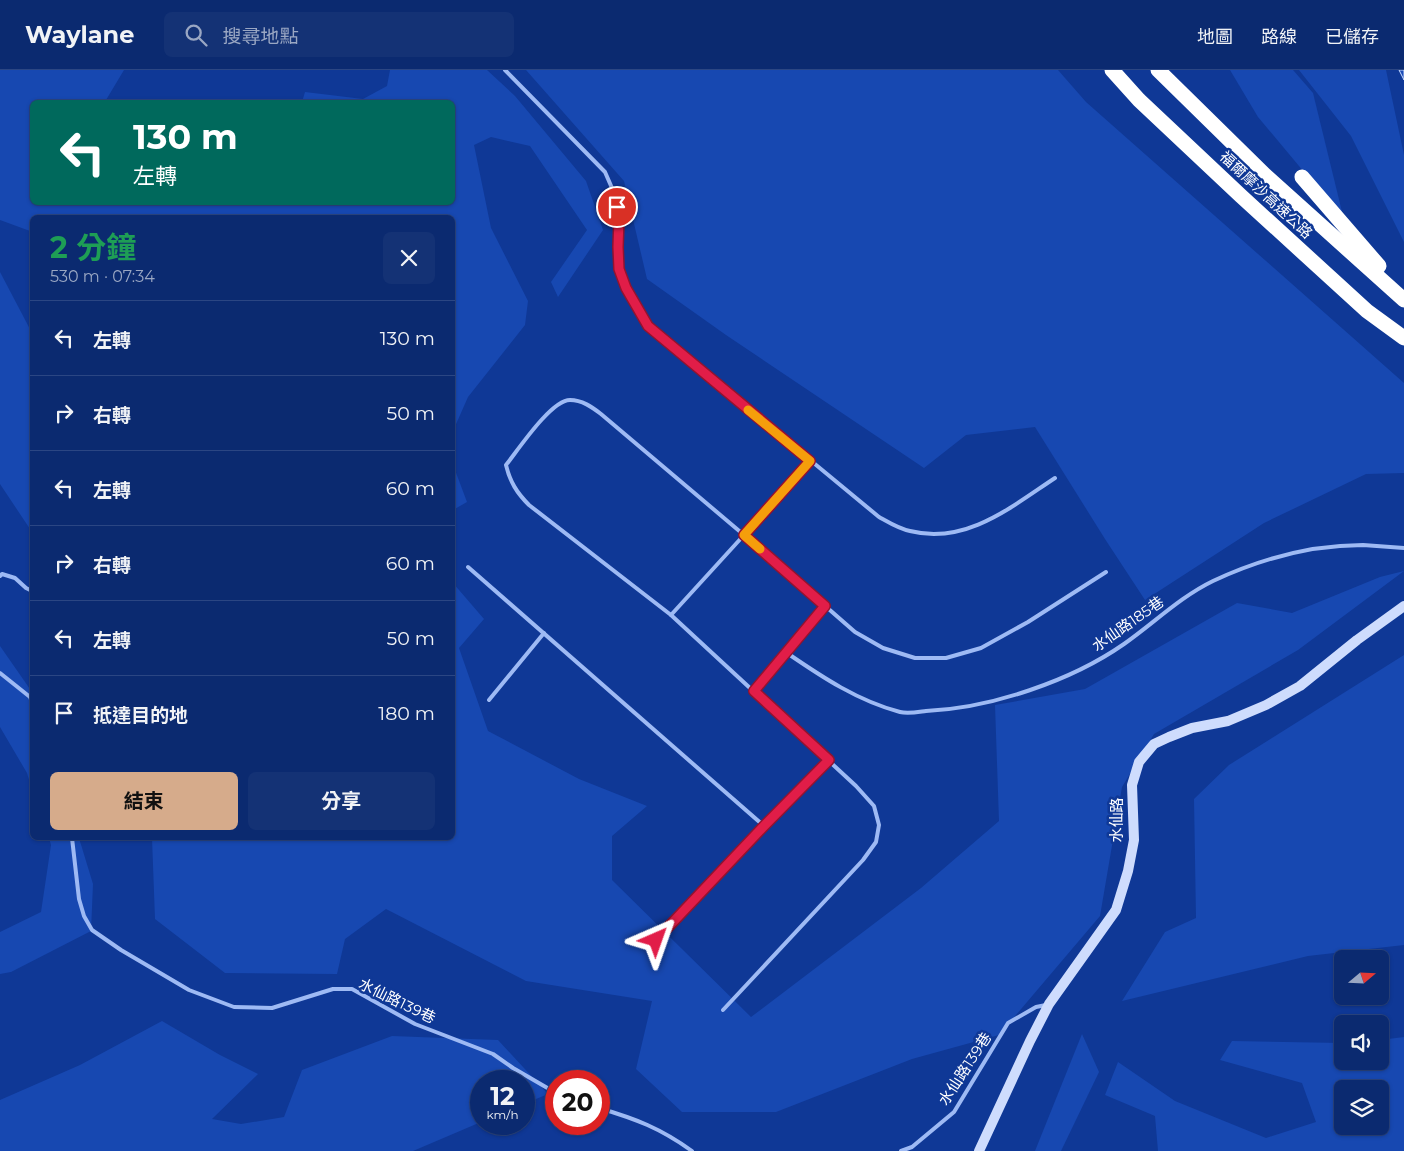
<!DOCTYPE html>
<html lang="zh-TW">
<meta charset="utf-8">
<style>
:root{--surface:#0b2a70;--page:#143275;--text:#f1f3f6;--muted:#9aa7c3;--line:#2b4683;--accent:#d6ab8b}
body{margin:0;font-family:Montserrat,"Noto Sans TC",sans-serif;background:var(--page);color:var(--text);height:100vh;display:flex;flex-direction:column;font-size:19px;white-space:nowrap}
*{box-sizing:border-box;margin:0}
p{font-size:16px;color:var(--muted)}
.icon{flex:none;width:28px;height:28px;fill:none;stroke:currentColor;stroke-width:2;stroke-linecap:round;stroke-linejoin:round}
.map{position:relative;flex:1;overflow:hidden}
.sheet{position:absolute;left:30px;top:145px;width:425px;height:625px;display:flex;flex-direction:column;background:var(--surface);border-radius:8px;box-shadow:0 1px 4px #0004,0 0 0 1px var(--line)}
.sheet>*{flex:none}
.hud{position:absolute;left:30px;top:30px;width:425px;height:105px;border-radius:8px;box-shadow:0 1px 4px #0004,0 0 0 1px var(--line);background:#00695c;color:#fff;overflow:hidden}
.needle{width:32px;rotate:71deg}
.fabs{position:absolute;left:1334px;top:880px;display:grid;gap:10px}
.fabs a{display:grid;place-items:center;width:55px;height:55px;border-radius:8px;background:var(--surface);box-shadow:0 1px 4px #0004,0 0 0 1px var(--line);font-size:25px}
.speed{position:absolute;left:470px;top:1000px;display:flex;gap:10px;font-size:25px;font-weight:700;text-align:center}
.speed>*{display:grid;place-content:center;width:65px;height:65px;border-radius:50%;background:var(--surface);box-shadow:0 1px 4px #0004,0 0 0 1px var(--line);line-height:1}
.speed small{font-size:12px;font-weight:400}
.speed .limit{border:8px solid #d22;background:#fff;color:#111}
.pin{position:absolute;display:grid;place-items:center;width:42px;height:42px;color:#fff;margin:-21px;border:2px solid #fff;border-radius:50%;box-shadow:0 1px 5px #0007}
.me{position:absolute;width:55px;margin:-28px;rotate:43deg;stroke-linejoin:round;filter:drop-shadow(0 0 4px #0008)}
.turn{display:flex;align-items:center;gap:18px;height:105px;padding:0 20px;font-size:22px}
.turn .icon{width:65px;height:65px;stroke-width:2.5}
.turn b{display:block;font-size:35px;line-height:42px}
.round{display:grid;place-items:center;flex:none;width:52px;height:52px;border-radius:8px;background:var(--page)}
.summary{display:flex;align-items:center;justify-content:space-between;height:85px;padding:0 20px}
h1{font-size:30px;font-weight:700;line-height:38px;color:#1e9e55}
.action{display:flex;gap:10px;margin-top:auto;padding:10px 20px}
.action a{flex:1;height:58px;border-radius:8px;background:var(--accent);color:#111;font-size:20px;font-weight:700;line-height:58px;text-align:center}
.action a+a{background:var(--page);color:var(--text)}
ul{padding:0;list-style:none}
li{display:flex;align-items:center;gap:15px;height:75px;padding:0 20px;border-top:1px solid var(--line)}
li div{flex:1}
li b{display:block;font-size:19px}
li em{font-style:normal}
header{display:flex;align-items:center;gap:30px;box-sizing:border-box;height:70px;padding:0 25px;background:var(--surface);border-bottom:1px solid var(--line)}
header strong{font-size:24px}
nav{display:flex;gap:28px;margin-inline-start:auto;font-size:18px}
.search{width:350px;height:45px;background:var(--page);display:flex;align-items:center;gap:12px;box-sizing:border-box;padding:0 18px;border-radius:8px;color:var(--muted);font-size:19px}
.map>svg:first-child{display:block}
.green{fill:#1748b1;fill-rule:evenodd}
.building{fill:#1d4db6;stroke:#c6d8fe}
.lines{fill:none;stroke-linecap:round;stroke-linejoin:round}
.lane{stroke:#9ebaf4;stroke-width:4}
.secondary{stroke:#cedcfd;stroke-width:10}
.highway{stroke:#fff;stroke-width:15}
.route-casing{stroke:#92132f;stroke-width:12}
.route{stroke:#e11d48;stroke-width:9}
.slow{stroke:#f59e0b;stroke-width:9}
.labels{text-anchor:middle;stroke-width:5;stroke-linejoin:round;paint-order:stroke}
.street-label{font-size:15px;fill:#fff;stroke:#0f3896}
</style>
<header>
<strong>Waylane</strong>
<div class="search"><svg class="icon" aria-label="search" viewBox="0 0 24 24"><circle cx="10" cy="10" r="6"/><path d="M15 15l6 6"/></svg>搜尋地點</div>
<nav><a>地圖</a><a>路線</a><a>已儲存</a></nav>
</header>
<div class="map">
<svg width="1404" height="1081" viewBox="0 0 1404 1081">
<rect width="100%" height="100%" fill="#0f3896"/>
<!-- green -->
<g class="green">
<path d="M 0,0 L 124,0 L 106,30 L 107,32 L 32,32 L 32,132 L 452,132 L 452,32 L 302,32 L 305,22 L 363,29 L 387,16 L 390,0 L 487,0 L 515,26 L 586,111 L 603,160 L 558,227 L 551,212 L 587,160 L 530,76 L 491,67 L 474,75 L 491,158 L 528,231 L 525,255 L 468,327 L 453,361 L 452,148 L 32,148 L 32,168 L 30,161 L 0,150 Z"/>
<path d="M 526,0 L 1058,0 L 1086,32 L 1404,313 L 1404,403 L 1366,404 L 1264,453 L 1145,530 L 1105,469 L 1035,357 L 966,365 L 924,398 L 726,265 L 647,209 L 624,111 Z"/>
<path d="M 1230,0 L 1293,0 L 1313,23 L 1344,150 L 1258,47 Z"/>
<path d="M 1299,0 L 1386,0 L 1404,85 L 1404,172 L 1351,66 Z"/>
<path d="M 0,202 L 32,263 L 32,462 L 0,414 Z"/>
<path d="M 452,392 L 467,432 L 453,440 L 452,440 Z"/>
<path d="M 1404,501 L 1298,580 L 1154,664 L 1122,717 L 1100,846 L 999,965 L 912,989 L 776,1042 L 682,1042 L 636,999 L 652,931 L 526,911 L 386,839 L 345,869 L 337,904 L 225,903 L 155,849 L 152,768 L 452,768 L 453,513 L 484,549 L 459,578 L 488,661 L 579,709 L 647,736 L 612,766 L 612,810 L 751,947 L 921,818 L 999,751 L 995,635 L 1085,619 L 1237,533 L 1292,543 L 1380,507 Z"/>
<path d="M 0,576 L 32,622 L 32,720 L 27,703 L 0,657 Z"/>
<path d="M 1404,585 L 1404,875 L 1308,886 L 1122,931 L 1165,862 L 1196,848 L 1194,729 L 1229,695 Z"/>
<path d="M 49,768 L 79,768 L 93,814 L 91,861 L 11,902 L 0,904 L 0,862 L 41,842 L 51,775 Z"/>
<path d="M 162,951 L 220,985 L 258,1004 L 212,1049 L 241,1054 L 284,1047 L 302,1000 L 392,966 L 498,970 L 548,1024 L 524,1034 L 524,1011 L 481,1011 L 481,1052 L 413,1081 L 0,1081 L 0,1030 L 80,995 Z"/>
<path d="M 1082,964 L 1099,1002 L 1061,1081 L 1035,1081 Z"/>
<path d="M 1404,967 L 1404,1081 L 1158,1081 L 1155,1046 L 1105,1025 L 1118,992 L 1175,1031 L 1266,1068 L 1316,1052 L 1302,1013 L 1220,990 L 1232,971 L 1342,973 L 1342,991 L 1380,991 L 1380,970 ZM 1342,1019 L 1380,1019 L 1380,1056 L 1342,1056 Z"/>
</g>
<!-- building -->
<path class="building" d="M 1399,0 L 1404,0 L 1404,10 Z"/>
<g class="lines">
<!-- lane -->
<g class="lane">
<path d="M 505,0 L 605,102 L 615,125 L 619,149 L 617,177 L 619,199 L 626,218 L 648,256 L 879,447 C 888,452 899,459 910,461 C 966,475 1011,437 1055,408"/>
<path d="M 468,497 L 764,756"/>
<path d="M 0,506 L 2,504 L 15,508 L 26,518 L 32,521"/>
<path d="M 671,545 L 744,465 L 855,562 L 883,578 L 915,588 L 946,588 L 981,578 L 1028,552 L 1106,502"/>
<path d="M 787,583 C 822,607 858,631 900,642 C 908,644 918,642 926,641 C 991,638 1071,611 1124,574 C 1154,553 1180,527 1213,511 C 1260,489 1311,475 1363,475 C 1376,476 1390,477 1404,478"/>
<path d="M 0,603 L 30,627 L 32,632"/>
<path d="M 754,621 L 825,536"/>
<path d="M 489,630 L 544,563"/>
<path d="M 72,768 L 79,829 L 84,846 L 92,860 L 121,880 L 189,920 L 234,937 L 272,938 L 333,919 L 352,919 L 415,954 L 493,984 L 513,998 L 556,1023"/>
<path d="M 656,870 L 829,689"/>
<path d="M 723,940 L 863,790 L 876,772 L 879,755 L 874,736 L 856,716 L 671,545 L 529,435 C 517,423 510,412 506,395 C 518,380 551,330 570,330 C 582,330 592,337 601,344 L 744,465 L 810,391"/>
<path d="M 599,1038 C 636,1049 660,1058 692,1081"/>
<path d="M 901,1081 L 912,1077 L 954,1042 L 1008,953 L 1036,937 L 1046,935"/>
</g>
<!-- secondary -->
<path class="secondary" d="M 979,1081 L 1030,971 L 1049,934 L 1116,840 L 1128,801 L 1134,770 L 1132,715 L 1139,692 L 1154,674 L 1169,667 L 1192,658 L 1228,651 L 1266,635 L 1300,616 L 1357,570 L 1404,536"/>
<!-- highway -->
<g class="highway">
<path d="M 1112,0 L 1139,30 L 1241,126 L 1367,241 L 1404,268"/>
<path d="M 1158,0 L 1265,105 L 1404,230"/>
<path d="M 1302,107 L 1379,196"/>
</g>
</g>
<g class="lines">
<!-- route casing -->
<g class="route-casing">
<path id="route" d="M 617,137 L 619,149 L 618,177 L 619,199 L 626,218 L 648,256 L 810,391 L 744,465 L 825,536 L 754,621 L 829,690 L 764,756 L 656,870"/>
</g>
<!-- route -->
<use href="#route" class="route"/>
<!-- slow -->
<path class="slow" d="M 748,340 L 810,391 L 744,465 L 760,479"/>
</g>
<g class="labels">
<!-- street labels -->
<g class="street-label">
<text transform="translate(1266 125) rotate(43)" y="5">福爾摩沙高速公路</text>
<text transform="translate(1128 554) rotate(-35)" y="5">水仙路185巷</text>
<text transform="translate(1117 750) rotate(-90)" y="5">水仙路</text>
<text transform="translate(397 931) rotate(26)" y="5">水仙路139巷</text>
<text transform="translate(965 999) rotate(-57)" y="5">水仙路139巷</text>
</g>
</g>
</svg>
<div class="fabs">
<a><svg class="needle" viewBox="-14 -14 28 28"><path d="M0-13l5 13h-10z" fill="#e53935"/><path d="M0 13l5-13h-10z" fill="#9aa7c3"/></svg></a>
<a><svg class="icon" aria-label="sound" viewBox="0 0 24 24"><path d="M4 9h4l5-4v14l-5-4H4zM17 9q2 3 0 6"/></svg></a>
<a><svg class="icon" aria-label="layers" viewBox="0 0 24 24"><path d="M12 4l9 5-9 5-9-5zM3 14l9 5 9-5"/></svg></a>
</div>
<div class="speed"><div>12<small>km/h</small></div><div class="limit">20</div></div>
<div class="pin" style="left:617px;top:137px;background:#d93025"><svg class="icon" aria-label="arrive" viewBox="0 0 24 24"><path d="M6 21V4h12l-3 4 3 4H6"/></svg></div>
<svg class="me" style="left:656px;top:870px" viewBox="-20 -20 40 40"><path d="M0-17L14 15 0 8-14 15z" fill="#e11d48" stroke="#fff" stroke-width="4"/></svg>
<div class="hud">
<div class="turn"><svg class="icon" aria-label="left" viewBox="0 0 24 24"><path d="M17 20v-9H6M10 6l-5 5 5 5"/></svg><div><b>130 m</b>左轉</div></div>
</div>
<section class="sheet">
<div class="summary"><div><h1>2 分鐘</h1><p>530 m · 07:34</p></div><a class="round"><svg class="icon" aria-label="close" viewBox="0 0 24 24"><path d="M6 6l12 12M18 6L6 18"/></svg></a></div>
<ul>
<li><svg class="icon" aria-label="left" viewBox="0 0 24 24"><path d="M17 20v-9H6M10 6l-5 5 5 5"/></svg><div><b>左轉</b></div><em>130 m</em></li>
<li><svg class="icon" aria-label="right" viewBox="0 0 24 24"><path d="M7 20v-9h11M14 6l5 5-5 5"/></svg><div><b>右轉</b></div><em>50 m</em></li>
<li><svg class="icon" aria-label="left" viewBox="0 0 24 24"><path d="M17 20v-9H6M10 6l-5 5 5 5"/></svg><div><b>左轉</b></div><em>60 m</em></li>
<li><svg class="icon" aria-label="right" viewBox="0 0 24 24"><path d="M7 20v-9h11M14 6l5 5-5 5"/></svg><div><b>右轉</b></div><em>60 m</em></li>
<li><svg class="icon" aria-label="left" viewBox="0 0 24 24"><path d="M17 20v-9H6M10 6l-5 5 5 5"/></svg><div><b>左轉</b></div><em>50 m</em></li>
<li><svg class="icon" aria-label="arrive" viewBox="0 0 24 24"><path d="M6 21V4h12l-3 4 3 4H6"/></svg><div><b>抵達目的地</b></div><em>180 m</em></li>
</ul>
<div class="action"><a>結束</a><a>分享</a></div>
</section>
</div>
